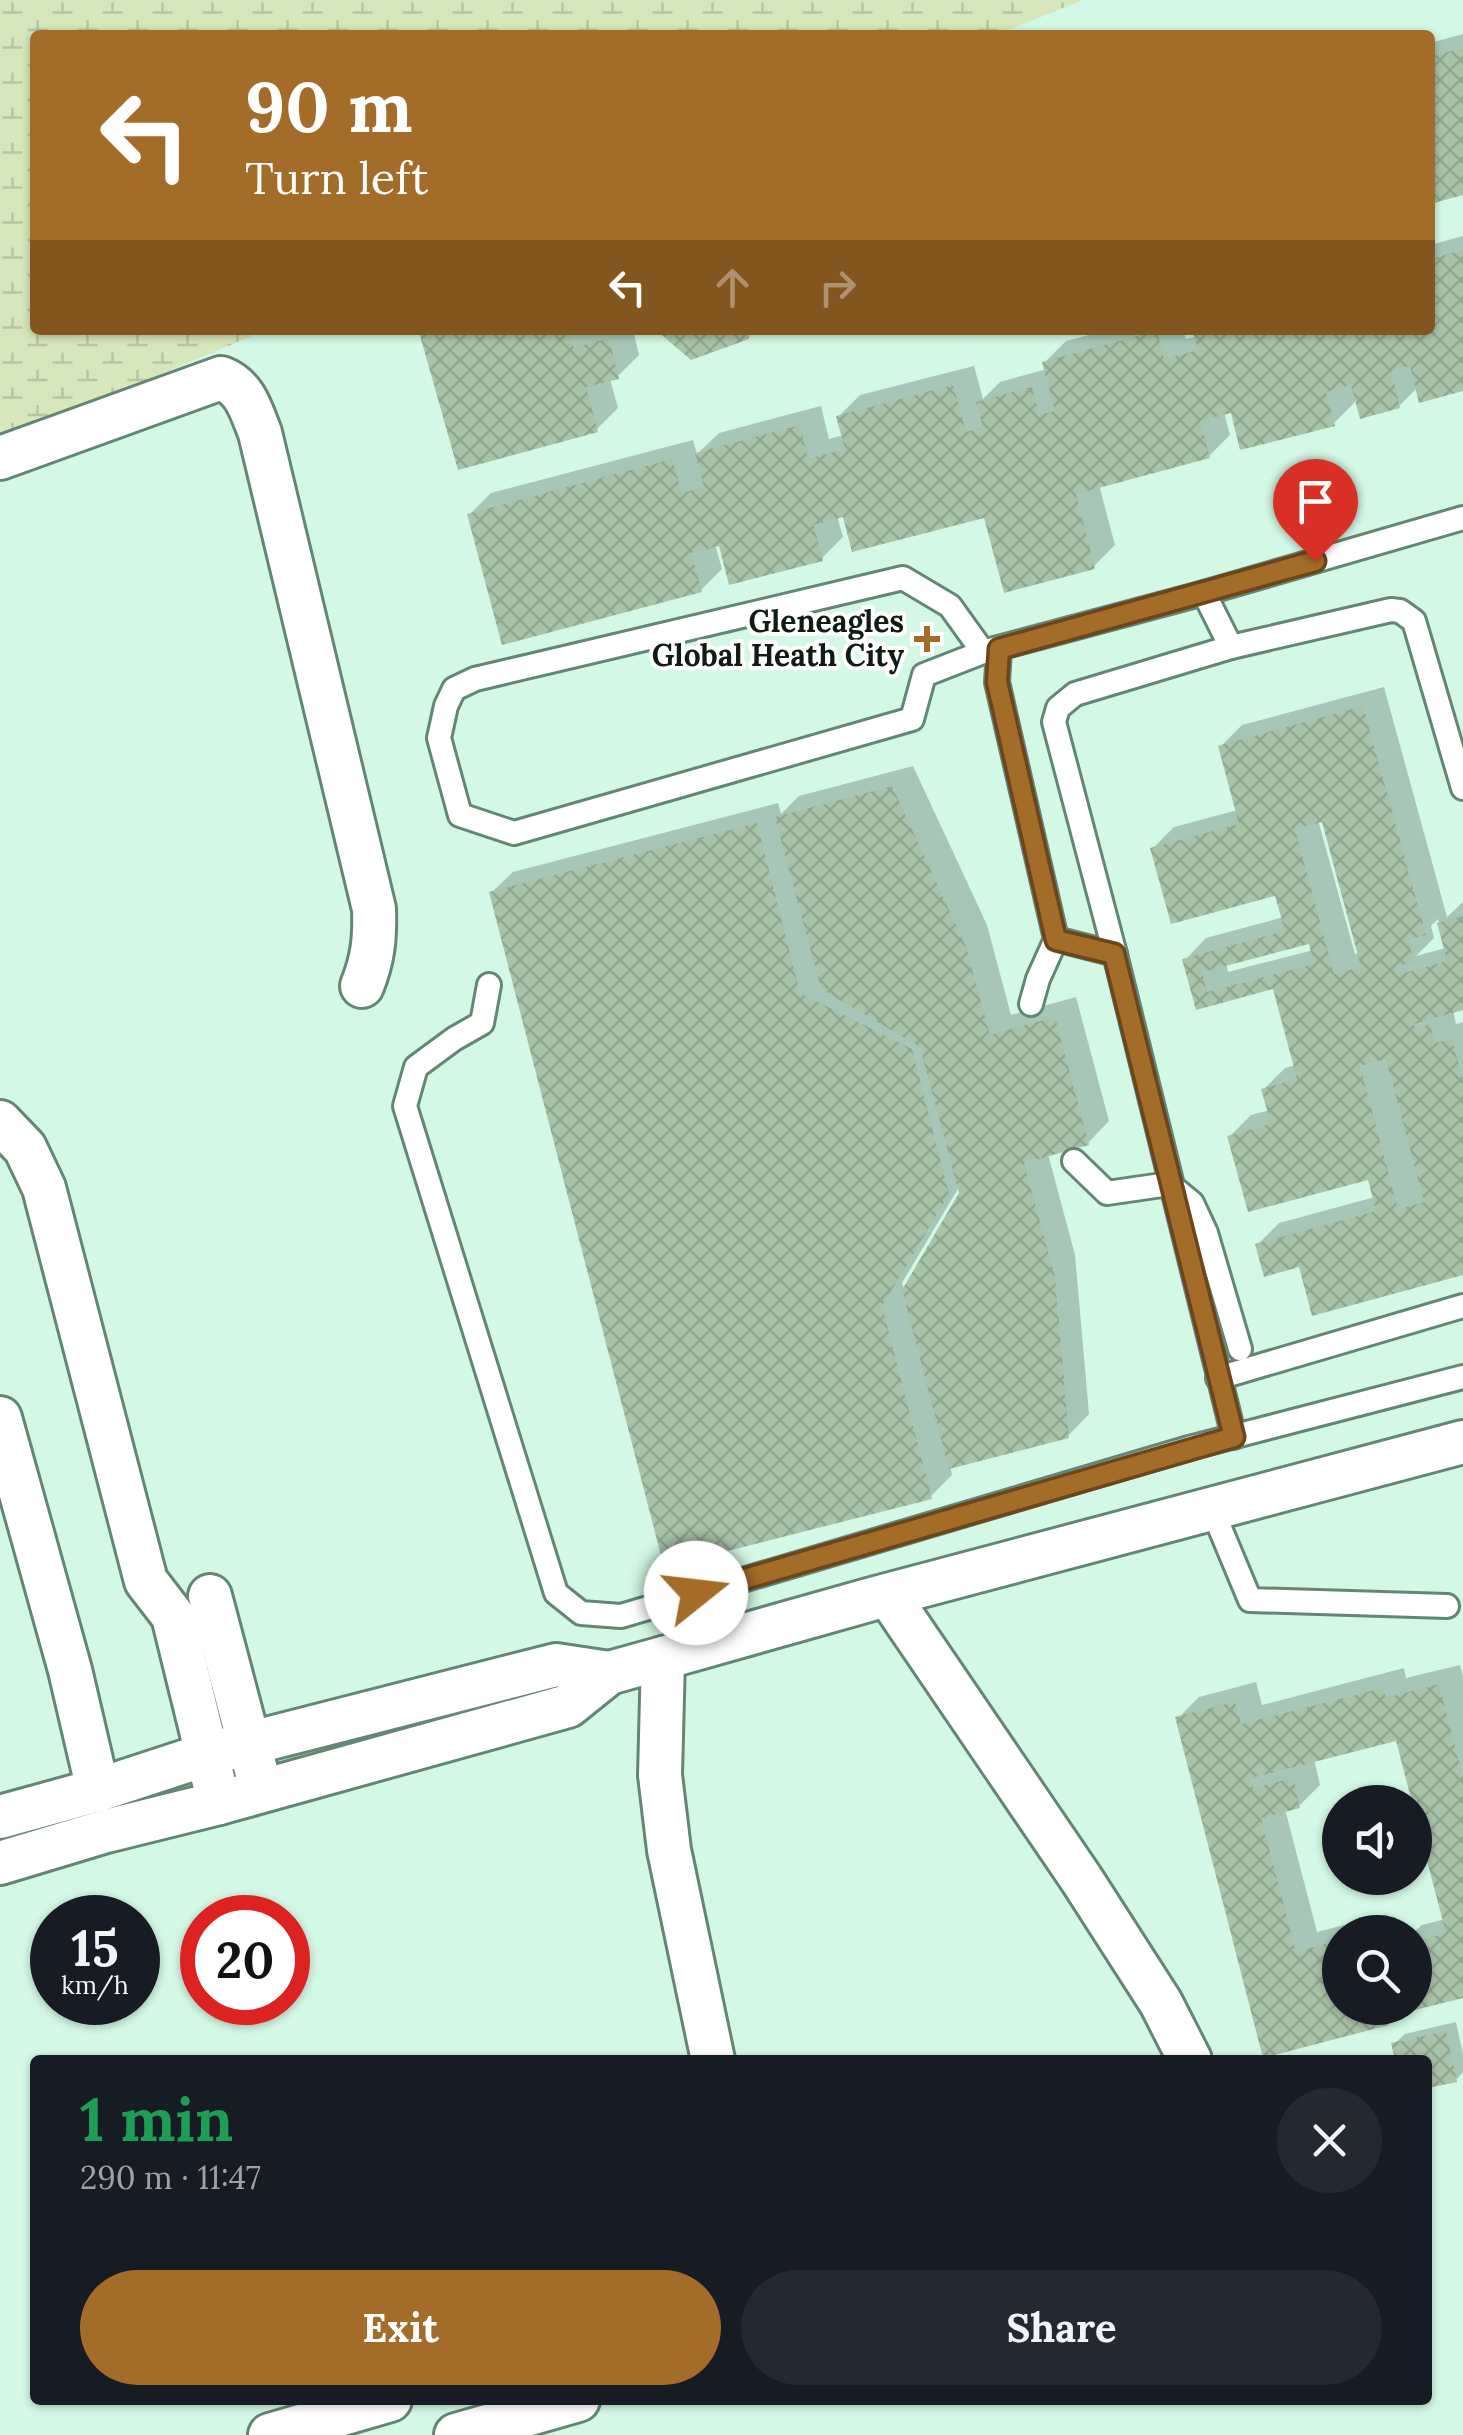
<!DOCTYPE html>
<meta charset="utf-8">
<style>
:root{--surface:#171b24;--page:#242831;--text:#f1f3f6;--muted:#9ea1a6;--accent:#a46c29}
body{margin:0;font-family:Lora,serif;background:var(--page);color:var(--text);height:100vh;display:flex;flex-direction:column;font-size:38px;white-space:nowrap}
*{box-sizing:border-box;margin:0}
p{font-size:32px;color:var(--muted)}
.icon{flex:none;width:55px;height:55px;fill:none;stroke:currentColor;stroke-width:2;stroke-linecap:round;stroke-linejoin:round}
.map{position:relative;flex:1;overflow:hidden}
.drawer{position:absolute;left:30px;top:2055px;width:1402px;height:350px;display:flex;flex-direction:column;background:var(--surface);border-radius:10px;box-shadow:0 2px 8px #0004}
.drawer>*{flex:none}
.hud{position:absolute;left:30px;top:30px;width:1405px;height:305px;border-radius:10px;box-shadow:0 2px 8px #0004;background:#a46c29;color:#fff;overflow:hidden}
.tools{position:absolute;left:1322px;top:1785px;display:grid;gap:20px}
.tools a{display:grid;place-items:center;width:110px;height:110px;border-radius:50%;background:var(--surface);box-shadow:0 2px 8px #0004;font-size:50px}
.speed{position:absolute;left:30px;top:1895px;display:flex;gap:20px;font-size:50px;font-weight:700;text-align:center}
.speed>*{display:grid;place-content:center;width:130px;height:130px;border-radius:50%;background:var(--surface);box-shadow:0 2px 8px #0004;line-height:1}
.speed small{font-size:25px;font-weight:400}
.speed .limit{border:15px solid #d22;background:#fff;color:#111}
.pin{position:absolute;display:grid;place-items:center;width:85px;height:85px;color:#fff;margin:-102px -42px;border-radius:50% 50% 50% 0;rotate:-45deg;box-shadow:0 0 10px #0007}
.pin .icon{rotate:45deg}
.me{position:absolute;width:110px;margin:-55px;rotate:74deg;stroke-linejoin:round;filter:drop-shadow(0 0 8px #0008)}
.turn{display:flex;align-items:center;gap:35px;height:210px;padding:0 50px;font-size:45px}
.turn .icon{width:130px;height:130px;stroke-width:2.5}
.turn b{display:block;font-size:70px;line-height:85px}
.lanes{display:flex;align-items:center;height:95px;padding:0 50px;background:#0003;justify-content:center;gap:50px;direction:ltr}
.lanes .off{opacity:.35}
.round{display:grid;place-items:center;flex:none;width:105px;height:105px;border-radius:52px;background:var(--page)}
.overview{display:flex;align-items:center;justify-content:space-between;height:170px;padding:0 50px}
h1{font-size:60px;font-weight:800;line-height:75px;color:#1e9e55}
.cta{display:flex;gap:20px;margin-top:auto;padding:20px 50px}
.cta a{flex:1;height:115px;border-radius:60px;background:var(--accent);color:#fff;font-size:40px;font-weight:800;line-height:115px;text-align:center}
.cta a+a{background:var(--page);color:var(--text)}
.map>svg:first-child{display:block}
.wetland{fill:url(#wetland-marsh)}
.shadow{fill:#0003;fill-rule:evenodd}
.building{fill:url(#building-cross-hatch);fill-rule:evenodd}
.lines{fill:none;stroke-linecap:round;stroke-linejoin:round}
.service-casing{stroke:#638675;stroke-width:28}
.minor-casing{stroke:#638675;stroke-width:48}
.service{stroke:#fff;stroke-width:22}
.minor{stroke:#fff;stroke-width:42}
.route-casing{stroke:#6b461b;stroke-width:25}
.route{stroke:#a46c29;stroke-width:18}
.poi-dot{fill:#a46c29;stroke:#fff;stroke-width:4}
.labels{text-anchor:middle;stroke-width:8;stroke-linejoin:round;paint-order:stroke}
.poi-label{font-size:30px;font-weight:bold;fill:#0e1c15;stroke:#fff;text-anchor:end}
</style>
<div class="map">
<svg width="1463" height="2435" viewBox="0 0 1463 2435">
<defs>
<pattern id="wetland-marsh" width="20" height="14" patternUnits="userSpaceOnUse" patternTransform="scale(2.5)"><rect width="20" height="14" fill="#d6e7bb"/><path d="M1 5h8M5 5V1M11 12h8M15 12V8" fill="none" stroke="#b6c6a0"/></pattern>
<pattern id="building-cross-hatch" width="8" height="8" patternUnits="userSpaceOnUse" patternTransform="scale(2.5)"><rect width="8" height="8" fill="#a9c3a8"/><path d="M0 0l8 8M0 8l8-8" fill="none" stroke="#90a790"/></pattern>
</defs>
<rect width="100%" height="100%" fill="#d3f8e5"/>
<!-- wetland -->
<path class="wetland" d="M 0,0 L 1083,0 L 996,35 L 35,35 L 35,330 L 266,330 L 0,442 Z"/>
<!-- shadow -->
<g class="shadow">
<path d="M 1463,34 L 1463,192 L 1430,201 L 1430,43 Z"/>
<path d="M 1463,236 L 1463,389 L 1418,387 L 1399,406 L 1357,400 L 1334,423 L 1233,410 L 1224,412 L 1230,435 L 1209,456 L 1099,485 L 1115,545 L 1094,566 L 986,515 L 845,514 L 837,516 L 843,537 L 822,558 L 721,543 L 715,544 L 722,569 L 701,590 L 470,514 L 491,493 L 693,440 L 697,454 L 719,433 L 821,406 L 829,439 L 844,435 L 838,417 L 860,395 L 974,366 L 983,399 L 1000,382 L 1047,369 L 1045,362 L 1066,341 L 1108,330 L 1183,330 L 1186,339 L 1197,336 L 1195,330 L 1430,330 L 1430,245 Z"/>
<path d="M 425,330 L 633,330 L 639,355 L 618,376 L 610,379 L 618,408 L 597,429 L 422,333 Z"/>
<path d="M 1384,687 L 1447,917 L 1463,902 L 1463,1010 L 1462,1008 L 1453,1010 L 1456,1024 L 1463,1022 L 1463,1273 L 1301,1264 L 1258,1244 L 1279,1223 L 1375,1197 L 1370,1177 L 1230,1136 L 1251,1115 L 1270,1110 L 1264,1089 L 1285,1068 L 1296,1065 L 1275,986 L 1198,1007 L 1185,960 L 1206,938 L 1284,917 L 1277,893 L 1153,848 L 1174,827 L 1238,810 L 1221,746 L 1242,725 ZM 1324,818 L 1360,953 L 1355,954 L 1318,820 ZM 1438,919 L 1446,948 L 1416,956 L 1434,938 L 1431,926 ZM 1310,941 L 1313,950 L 1228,972 L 1226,963 Z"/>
<path d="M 913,766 L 987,925 L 1011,1015 L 1076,997 L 1109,1121 L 1088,1143 L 1048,1154 L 1075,1255 L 1089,1414 L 1068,1436 L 950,1466 L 952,1475 L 931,1496 L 491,893 L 513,872 L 778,803 L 781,814 L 799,796 ZM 959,1187 L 962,1193 L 905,1291 L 902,1283 Z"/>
<path d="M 1460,1665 L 1463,1677 L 1463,1995 L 1415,2000 L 1414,1932 L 1422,1925 L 1445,1919 L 1398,1738 L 1314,1759 L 1320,1785 L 1299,1806 L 1285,1809 L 1317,1932 L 1387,1914 L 1391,1932 L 1340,1932 L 1340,2008 L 1403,2008 L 1387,2023 L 1264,2055 L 1178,1718 L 1199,1697 L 1256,1682 L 1262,1705 L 1404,1668 L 1406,1678 Z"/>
<path d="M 1456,2022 L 1463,2054 L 1463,2072 L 1456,2080 L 1428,2086 L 1428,2060 L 1398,2060 L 1394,2044 L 1405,2034 Z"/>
</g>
<!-- building -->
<g class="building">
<path d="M 1463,48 L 1463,195 L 1430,204 L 1430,57 Z"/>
<path d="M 1463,250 L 1463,391 L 1419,403 L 1410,366 L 1391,371 L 1400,408 L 1360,419 L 1351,385 L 1326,392 L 1335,426 L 1240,450 L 1231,413 L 1200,421 L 1210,458 L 1076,494 L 1095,569 L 1004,593 L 984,518 L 852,552 L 843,517 L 814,525 L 823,561 L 729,585 L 719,546 L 691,553 L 702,592 L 502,645 L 467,514 L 672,459 L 682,493 L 704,487 L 695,453 L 800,425 L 808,459 L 845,449 L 836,416 L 953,385 L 966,432 L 983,427 L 976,402 L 1032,387 L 1039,415 L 1055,411 L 1042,362 L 1157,331 L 1164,359 L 1198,350 L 1192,330 L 1430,330 L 1430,259 Z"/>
<path d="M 426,330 L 569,330 L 574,348 L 609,338 L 619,379 L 586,387 L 598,432 L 458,470 L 419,332 Z"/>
<path d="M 656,330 L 751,330 L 749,339 L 691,360 Z"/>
<path d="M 1363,706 L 1426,935 L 1408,940 L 1414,962 L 1398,966 L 1401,974 L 1447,961 L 1437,923 L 1463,916 L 1463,1010 L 1414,1024 L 1415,1029 L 1430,1024 L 1435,1043 L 1452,1039 L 1463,1080 L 1463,1275 L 1312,1316 L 1299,1267 L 1264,1277 L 1255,1244 L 1376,1211 L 1368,1180 L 1248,1212 L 1227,1136 L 1271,1124 L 1261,1089 L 1297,1079 L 1273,989 L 1196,1010 L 1182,959 L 1285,931 L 1275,896 L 1171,924 L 1150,848 L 1239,824 L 1218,746 ZM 1322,822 L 1361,967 L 1334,974 L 1295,829 ZM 1309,944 L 1314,964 L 1207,992 L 1202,972 ZM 1386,1059 L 1424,1202 L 1398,1209 L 1360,1066 Z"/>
<path d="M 892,786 L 966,947 L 990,1035 L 1055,1017 L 1089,1145 L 1024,1163 L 1055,1277 L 1069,1438 L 949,1469 L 902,1290 L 959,1193 L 920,1047 L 821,989 L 775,817 Z"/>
<path d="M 757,823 L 800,993 L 912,1049 L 949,1194 L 882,1306 L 932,1499 L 664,1567 L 489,892 Z"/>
<path d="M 1439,1684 L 1463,1778 L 1463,1998 L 1415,2010 L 1415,1941 L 1446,1933 L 1415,1815 L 1415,1802 L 1412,1802 L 1396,1741 L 1251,1778 L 1253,1788 L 1293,1778 L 1300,1808 L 1261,1818 L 1296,1952 L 1340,1940 L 1340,2008 L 1384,2008 L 1389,2025 L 1263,2058 L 1175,1717 L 1235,1702 L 1241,1724 L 1383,1688 L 1386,1698 Z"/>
<path d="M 1446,2031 L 1457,2082 L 1428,2088 L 1428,2060 L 1395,2060 L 1391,2043 Z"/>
</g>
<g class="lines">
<!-- service casing -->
<g class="service-casing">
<g id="service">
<path d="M 1204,593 L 1463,518"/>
<path d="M 1231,647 L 1075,694 L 1058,708 L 1054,722 L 1115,954 L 1234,1437"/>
<path d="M 999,649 L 997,682 L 1056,939 L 1038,979 L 1031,1004"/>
<path d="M 983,652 L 950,606 L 903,578 L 475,679 L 454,689 L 446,706 L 439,738 L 460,815 L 514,833 L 912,719 L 924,675 L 983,652 L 1204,593 L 1231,647 L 1391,610 L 1400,611 L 1414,621 L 1463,788"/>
<path d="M 1056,939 L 1115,954"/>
<path d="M 489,985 L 482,1023 L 454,1039 L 416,1067 L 405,1106 L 556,1593 L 581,1613 L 621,1616 L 1189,1448 L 1463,1377"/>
<path d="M 1074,1161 L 1107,1193 L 1169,1184 L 1192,1203 L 1206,1233 L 1240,1349"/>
<path d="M 1218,1378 L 1463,1306"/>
<path d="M 1212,1509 L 1250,1600 L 1447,1606"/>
</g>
</g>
<!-- minor casing -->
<g class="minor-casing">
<g id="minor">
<path d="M 0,458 L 221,378 C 245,387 251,410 260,433 L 374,909 C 375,938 373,959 362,986"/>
<path d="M 0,1122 L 25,1148 L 44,1188 L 146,1581 L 173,1616 L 219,1803"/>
<path d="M 0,1418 L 70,1670 L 98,1790"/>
<path d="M 888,1595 L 1082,1880 L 1161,2003 L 1190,2060"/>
<path d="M 210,1596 L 256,1770"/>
<path d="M 663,1658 L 660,1775 L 669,1850 L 713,2060"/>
<path d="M 0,1817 L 98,1790 L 208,1754 L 556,1665 L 609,1673"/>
<path d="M 0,1863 L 106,1831 L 219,1803 L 568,1706 L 609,1673 L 663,1658 L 872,1599 L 1463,1442"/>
<path d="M 270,2435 L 390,2400"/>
<path d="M 456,2435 L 578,2400"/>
</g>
</g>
<!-- service -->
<use href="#service" class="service"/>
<!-- minor -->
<use href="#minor" class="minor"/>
</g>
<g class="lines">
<!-- route casing -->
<g class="route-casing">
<path id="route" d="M 696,1593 L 1234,1437 L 1114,954 L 1056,940 L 997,682 L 999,649 L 1315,561"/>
</g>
<!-- route -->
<use href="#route" class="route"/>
</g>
<!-- markers -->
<path class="poi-dot" d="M922 624h10v10h10v10h-10v10h-10v-10h-10v-10h10z"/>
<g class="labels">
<!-- poi labels -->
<g class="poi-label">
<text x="904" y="632">Gleneagles<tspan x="904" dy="34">Global Heath City</tspan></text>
</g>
</g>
</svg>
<div class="tools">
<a><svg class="icon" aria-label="sound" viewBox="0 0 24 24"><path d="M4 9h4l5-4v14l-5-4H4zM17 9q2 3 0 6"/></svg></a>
<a><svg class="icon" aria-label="search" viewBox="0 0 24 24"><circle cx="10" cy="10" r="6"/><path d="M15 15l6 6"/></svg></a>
</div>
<div class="speed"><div>15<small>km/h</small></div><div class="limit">20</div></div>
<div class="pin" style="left:1315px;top:561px;background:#d93025"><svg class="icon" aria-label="arrive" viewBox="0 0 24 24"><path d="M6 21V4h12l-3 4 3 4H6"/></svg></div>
<svg class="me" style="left:696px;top:1593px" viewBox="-20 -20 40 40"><circle r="19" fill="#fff"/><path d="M0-13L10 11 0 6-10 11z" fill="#a46c29"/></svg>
<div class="hud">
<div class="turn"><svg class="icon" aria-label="left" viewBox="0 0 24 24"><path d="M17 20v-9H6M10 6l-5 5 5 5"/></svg><div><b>90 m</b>Turn left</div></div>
<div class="lanes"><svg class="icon" aria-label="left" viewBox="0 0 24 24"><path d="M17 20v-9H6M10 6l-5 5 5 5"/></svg><svg class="icon off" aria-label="ahead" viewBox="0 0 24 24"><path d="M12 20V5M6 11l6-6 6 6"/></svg><svg class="icon off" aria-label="right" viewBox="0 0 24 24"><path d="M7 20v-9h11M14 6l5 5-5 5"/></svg></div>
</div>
<section class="drawer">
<div class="overview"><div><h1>1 min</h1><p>290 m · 11:47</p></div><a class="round"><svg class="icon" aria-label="close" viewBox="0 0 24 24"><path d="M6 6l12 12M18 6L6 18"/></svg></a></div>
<div class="cta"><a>Exit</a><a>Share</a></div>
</section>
</div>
